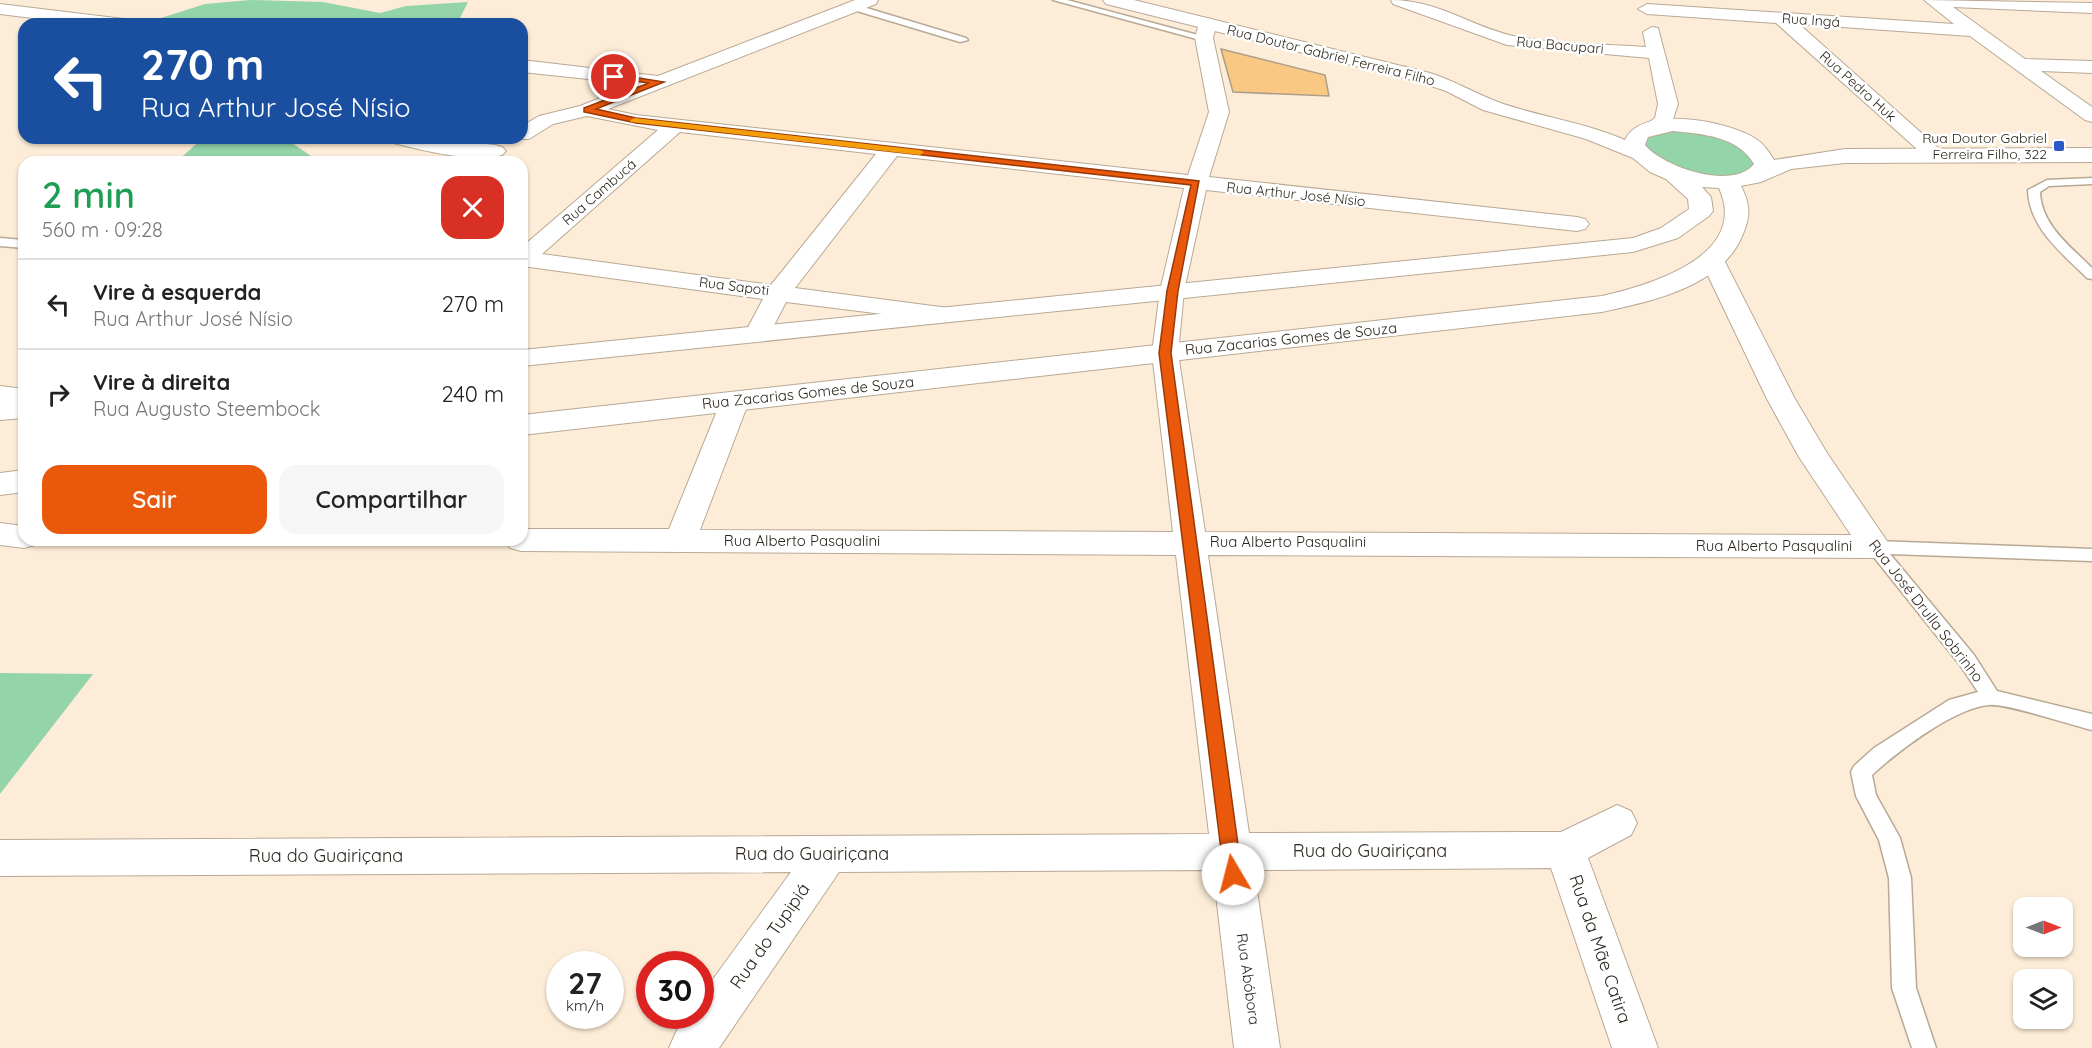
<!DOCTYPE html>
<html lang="pt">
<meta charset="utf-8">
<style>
:root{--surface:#fff;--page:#f6f6f6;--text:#222;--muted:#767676;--line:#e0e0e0;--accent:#ea580c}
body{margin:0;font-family:Quicksand,sans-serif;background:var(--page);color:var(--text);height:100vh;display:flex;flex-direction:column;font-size:22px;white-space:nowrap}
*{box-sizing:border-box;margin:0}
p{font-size:20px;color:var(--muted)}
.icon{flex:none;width:33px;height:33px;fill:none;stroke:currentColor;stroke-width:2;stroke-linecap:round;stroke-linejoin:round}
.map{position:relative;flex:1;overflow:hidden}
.drawer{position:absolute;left:18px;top:156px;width:510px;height:390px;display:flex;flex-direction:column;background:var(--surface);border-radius:18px;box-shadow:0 2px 4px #0004}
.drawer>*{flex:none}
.guide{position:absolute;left:18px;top:18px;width:510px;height:126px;border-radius:18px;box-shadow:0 2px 4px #0004;background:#1a4fa0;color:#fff;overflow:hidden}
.needle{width:39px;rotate:90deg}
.buttons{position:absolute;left:2013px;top:897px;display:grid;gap:12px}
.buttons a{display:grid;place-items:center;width:60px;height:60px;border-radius:12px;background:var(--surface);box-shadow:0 2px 4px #0004;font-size:30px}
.speed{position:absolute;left:546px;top:951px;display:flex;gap:12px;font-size:30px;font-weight:700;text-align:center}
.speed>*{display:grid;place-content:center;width:78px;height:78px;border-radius:50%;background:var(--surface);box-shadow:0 2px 4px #0004;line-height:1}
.speed small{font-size:15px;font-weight:400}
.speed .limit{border:9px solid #d22;background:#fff;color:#111}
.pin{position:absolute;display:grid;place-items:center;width:51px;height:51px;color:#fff;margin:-26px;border:3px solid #fff;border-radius:50%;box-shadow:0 2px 6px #0007}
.me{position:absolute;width:66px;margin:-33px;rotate:352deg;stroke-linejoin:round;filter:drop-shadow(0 0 4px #0008)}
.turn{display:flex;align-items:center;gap:21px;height:126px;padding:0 24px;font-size:27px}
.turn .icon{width:78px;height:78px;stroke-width:2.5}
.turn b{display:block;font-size:42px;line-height:51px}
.round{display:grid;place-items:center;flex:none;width:63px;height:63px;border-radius:18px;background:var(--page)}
.overview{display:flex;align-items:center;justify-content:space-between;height:102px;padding:0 24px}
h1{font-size:36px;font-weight:600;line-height:45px;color:#1e9e55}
.primary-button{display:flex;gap:12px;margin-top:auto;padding:12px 24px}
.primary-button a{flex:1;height:69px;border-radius:18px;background:var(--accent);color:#fff;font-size:24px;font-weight:600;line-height:69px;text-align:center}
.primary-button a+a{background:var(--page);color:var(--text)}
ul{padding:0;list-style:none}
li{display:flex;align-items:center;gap:18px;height:90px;padding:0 24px;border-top:2px solid var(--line)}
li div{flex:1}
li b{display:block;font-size:22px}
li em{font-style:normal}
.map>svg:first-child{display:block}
.green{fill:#94d4a9}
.building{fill:#f9c983;stroke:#ad9e8a;stroke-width:1.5}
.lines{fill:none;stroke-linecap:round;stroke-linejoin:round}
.service-casing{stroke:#b8a995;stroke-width:3}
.minor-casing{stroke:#b8a995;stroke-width:2}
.secondary-casing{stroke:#b8a995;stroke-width:2}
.service{fill:#fff;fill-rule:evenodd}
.minor{fill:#fff;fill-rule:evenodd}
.secondary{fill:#fff;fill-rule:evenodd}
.route{fill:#ea580c;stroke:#983908;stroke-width:1.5}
.slow{fill:#f59e0b}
.poi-dot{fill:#2b5ac8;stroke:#fff;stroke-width:2}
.labels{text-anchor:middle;stroke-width:5;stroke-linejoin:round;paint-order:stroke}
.far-street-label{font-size:14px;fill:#2c271e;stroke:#fff}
.far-poi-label{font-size:14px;fill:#2c271e;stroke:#fff;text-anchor:end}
.street-label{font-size:15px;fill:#2c271e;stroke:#fff}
.near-street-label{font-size:18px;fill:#2c271e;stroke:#fff}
</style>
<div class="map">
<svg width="2092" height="1048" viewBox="0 0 2092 1048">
<rect width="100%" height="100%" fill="#fdedd8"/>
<!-- green -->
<g class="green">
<path d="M 250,0 L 323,2 L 380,13 L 406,6 L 468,2 L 457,24 L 142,24 L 205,4 Z"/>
<path d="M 1671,130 C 1702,132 1731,136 1753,159 L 1753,165 C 1738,183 1685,176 1667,165 C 1659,161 1652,152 1645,146 C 1647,133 1660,133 1671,130 Z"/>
<path d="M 203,138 L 297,138 L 292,143 L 320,162 L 176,162 Z"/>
<path d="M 0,673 L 93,674 L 0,794 Z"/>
</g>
<!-- building -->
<path class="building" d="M 1221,49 L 1325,75 L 1329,96 L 1233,92 Z"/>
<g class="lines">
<!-- service casing -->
<g class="service-casing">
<g id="service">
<path d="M 1053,0 L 1067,0 L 1209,38 L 1204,41 Z"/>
<path d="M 850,3 L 966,38 L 968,40 L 960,42 L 847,8 L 846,6 Z"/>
<path d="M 2092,178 L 2092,184 L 2049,186 L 2040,192 C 2041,225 2070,246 2092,268 L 2092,279 L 2087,278 C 2062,253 2029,228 2028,190 L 2047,180 Z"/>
<path d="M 0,238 L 24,240 L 24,248 L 0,246 Z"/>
<path d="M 1875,541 L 2092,549 L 2092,561 L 1890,554 L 1974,655 L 1997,691 L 2092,714 L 2092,730 C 2071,725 2006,703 1989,705 C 1954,708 1898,751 1872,775 L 1876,795 L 1900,838 L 1911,878 L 1916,988 L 1936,1048 L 1912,1048 L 1892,988 L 1889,878 L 1879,840 L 1856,796 L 1851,772 L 1854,766 L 1874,748 L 1949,700 L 1978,692 L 1960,665 L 1869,551 L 1867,547 Z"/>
</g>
</g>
<!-- minor casing -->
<g class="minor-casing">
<g id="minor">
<path d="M 855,0 L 878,0 L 876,4 L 608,109 L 636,115 L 1188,175 L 1209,112 L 1195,38 L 1199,23 L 1208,18 L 1217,23 L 1213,38 L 1229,112 L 1209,177 L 1577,217 L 1585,219 L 1589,224 L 1585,229 L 1577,231 L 1206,190 L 1184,291 L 1178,353 L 1205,532 L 1851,535 L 1799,457 L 1767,399 L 1700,259 L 1703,254 L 1712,252 L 1721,254 L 1795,399 L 1827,453 L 1891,547 L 1886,555 L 1875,558 L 1208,555 L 1249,833 L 1561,832 L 1617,805 L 1631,811 L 1637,823 L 1631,835 L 1588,858 L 1658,1048 L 1612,1048 L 1551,868 L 1254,870 L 1280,1048 L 1234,1048 L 1213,870 L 839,872 L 719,1048 L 669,1048 L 676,1032 L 687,1016 L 700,1016 L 700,997 L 791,872 L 0,876 L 0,840 L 1209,834 L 1176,555 L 521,551 L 510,548 L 505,540 L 522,540 L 522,529 L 669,529 L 721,401 L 725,395 L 735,392 L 745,395 L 749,401 L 700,530 L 1173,532 L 1152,353 L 1160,291 L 1184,188 L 897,156 L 795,288 L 956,309 L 960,314 L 956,319 L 947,322 L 786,302 L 767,339 L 758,341 L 749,339 L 745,333 L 763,299 L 522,266 L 522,247 L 658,130 L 587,116 L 553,124 L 529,139 L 515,139 L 522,138 L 522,126 L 539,116 L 580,106 L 635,84 L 522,72 L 522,60 L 658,76 ZM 680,132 L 876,154 L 771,285 L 542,254 Z"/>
<path d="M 1391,0 C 1438,0 1470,26 1513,36 C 1556,45 1603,44 1646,47 L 1643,32 L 1652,27 L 1658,28 L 1678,104 L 1671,125 L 1652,133 L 1645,131 L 1642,127 L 1655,118 L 1658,104 L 1649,58 L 1507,45 L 1393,4 Z"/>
<path d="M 1924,0 L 2092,3 L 2092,13 L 1953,7 L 2025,59 L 2092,61 L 2092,73 L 2041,71 L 2092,107 L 2092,122 L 2085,120 L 1970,36 L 1799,24 L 1945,154 L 1941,158 L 1927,158 L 1776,23 L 1647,14 L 1638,9 L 1647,4 L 1954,24 Z"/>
<path d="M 0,4 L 124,19 L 133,24 L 81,24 L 0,14 Z"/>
<path d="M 387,138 L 430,138 L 495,145 L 502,147 L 506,151 L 502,155 C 472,163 420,150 390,142 Z"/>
<path d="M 0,386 L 24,389 L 24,407 L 0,404 Z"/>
<path d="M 0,523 L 24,526 L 24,540 L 38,540 L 35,545 L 24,548 L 0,545 Z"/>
</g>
</g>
<!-- secondary casing -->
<g class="secondary-casing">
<g id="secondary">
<path d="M 1103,0 L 1134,0 L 1430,73 C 1455,81 1474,93 1498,102 C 1539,117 1584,122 1625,140 C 1641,104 1729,121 1756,139 C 1764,144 1769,152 1774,160 L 1845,149 L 2092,148 L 2092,162 L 1845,163 L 1791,169 L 1761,182 L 1741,186 C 1750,204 1751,215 1743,234 C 1722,287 1652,301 1602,312 L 522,435 L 522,415 L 1602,296 C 1650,285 1750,256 1719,188 L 1702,187 L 1711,197 L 1713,211 L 1709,216 L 1678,238 L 1633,252 L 522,366 L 522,350 L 1633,238 L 1661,228 L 1689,209 L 1688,199 L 1666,179 L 1650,172 L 1633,158 L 1586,139 L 1483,110 L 1446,91 L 1416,81 L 1106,4 ZM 1673,131 C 1702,134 1738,136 1754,164 C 1733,191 1663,167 1645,145 L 1648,137 Z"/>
<path d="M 24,400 L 24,418 L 0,420 L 0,402 Z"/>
<path d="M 24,470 L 24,492 L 0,495 L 0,473 Z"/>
</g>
</g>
<!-- service -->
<use href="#service" class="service"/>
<!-- minor -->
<use href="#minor" class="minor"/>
<!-- secondary -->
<use href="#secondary" class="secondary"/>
</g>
<!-- route -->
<path class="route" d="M 614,74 L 664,82 L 596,109 L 636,118 L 1199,181 L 1178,291 L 1171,353 L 1242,874 L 1239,879 L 1233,882 L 1227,879 L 1224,874 L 1159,353 L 1167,291 L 1191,185 L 636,123 L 584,112 L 584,108 L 649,83 L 611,78 Z"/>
<!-- slow -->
<path class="slow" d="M 634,118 L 920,150 L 924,152 L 920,155 L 631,122 L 630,121 Z"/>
<!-- markers -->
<rect class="poi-dot" x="2053" y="140" width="12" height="12" rx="3"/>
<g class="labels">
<!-- far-street labels -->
<g class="far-street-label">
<text transform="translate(1811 20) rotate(4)" y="5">Rua Ingá</text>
<text transform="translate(1560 45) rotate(5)" y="5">Rua Bacupari</text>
<text transform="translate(1331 55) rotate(14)" y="5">Rua Doutor Gabriel Ferreira Filho</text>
<text transform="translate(1858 86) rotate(42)" y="5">Rua Pedro Huk</text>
<text transform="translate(599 192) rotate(-41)" y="5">Rua Cambucá</text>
<text transform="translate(1296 194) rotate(6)" y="5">Rua Arthur José Nísio</text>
<text transform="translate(734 286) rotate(7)" y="5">Rua Sapoti</text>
</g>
<!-- far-poi labels -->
<g class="far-poi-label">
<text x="2047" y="143">Rua Doutor Gabriel<tspan x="2047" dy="16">Ferreira Filho, 322</tspan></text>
</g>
<!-- street labels -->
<g class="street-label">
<text transform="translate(1291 339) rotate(-6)" y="5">Rua Zacarias Gomes de Souza</text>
<text transform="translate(808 393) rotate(-6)" y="5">Rua Zacarias Gomes de Souza</text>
<text x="802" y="546">Rua Alberto Pasqualini</text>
<text x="1288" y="547">Rua Alberto Pasqualini</text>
<text x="1774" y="551">Rua Alberto Pasqualini</text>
<text transform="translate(1926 611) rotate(52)" y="5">Rua José Drulla Sobrinho</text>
<text transform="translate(1248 979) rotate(82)" y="5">Rua Abóbora</text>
</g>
<!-- near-street labels -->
<g class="near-street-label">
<text x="1370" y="857">Rua do Guairiçana</text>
<text x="812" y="860">Rua do Guairiçana</text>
<text x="326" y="862">Rua do Guairiçana</text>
<text transform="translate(770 936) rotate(-55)" y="6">Rua do Tupipiá</text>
<text transform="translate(1600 949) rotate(71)" y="6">Rua da Mãe Catira</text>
</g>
</g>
</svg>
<div class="buttons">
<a><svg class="needle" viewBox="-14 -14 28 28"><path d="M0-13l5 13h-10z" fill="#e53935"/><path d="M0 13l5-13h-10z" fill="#767676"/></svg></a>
<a><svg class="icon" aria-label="layers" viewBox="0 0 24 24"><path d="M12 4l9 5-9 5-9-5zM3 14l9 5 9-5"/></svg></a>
</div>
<div class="speed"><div>27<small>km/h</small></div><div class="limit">30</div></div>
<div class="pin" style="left:614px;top:77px;background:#d93025"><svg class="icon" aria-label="arrive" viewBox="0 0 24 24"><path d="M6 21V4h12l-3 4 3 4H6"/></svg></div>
<svg class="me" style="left:1233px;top:874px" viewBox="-20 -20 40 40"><circle r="19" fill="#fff"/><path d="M0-13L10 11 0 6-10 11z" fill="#ea580c"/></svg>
<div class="guide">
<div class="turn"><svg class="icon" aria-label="left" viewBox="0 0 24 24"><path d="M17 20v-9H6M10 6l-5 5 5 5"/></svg><div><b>270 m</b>Rua Arthur José Nísio</div></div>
</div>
<section class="drawer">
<div class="overview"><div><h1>2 min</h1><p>560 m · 09:28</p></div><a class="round" style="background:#d93025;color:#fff"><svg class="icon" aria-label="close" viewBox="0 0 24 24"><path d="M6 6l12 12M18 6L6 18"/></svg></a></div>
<ul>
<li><svg class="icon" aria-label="left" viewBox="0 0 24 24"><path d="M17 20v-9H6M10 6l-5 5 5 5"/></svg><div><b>Vire à esquerda</b><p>Rua Arthur José Nísio</p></div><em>270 m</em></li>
<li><svg class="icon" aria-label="right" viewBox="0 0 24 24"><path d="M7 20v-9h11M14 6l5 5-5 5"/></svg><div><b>Vire à direita</b><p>Rua Augusto Steembock</p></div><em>240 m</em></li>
</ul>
<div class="primary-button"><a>Sair</a><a>Compartilhar</a></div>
</section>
</div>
